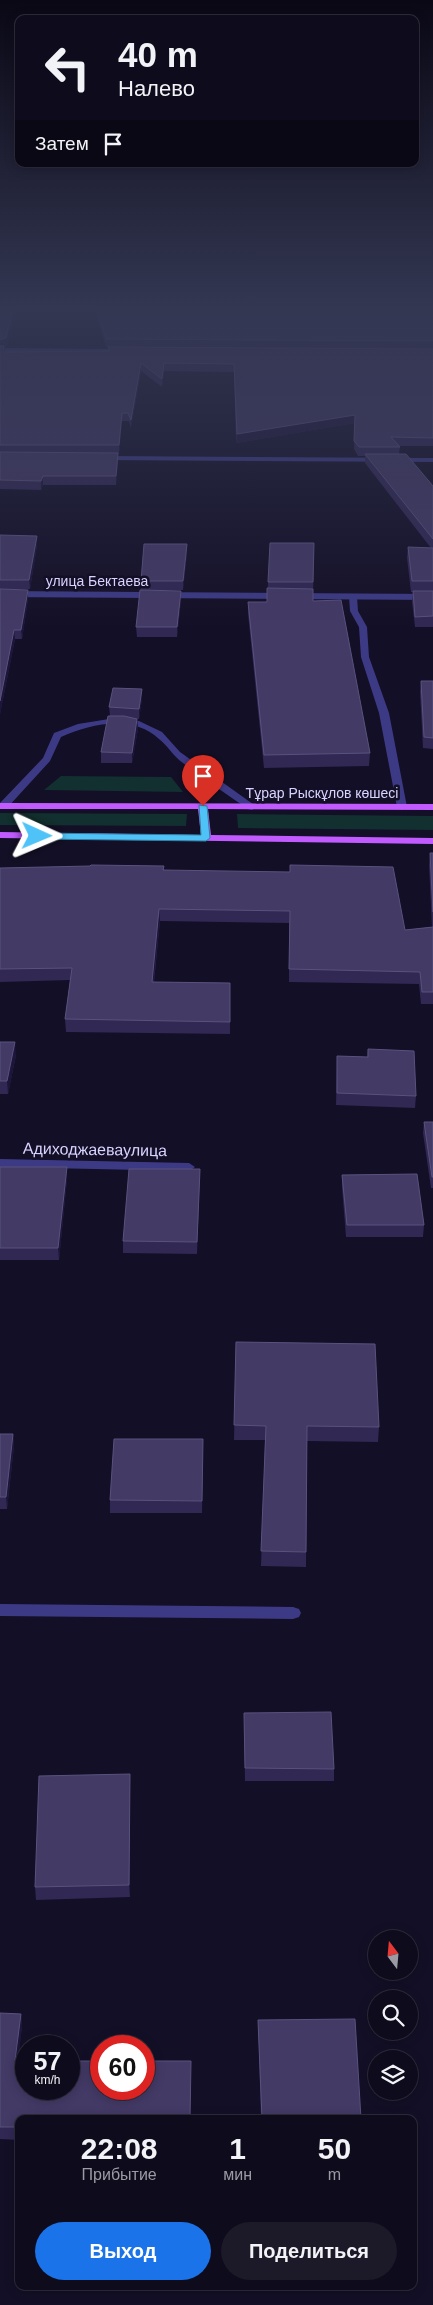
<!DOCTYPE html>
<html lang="ru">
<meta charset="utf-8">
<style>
:root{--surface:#0e0b1c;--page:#1c1929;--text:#f1f3f6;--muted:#9b9ba3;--line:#2e2b3b;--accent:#1a73e8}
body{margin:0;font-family:Arial,sans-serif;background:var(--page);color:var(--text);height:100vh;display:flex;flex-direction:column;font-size:19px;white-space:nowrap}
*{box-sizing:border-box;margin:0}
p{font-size:16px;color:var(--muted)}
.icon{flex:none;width:28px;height:28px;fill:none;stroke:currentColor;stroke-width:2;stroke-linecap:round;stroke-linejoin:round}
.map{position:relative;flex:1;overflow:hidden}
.sheet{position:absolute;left:15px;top:2115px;width:402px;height:175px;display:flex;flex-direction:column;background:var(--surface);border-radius:10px;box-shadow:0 2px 12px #0003,0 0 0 1px var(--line)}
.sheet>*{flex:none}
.banner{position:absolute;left:15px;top:15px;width:404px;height:152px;border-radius:10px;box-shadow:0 2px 12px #0003,0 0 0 1px var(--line);background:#0e0b1c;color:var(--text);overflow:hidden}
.needle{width:32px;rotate:344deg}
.tools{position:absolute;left:368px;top:1930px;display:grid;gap:10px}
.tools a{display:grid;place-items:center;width:50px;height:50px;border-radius:50%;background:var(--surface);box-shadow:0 2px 12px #0003,0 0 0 1px var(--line);font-size:25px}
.speed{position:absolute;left:15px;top:2035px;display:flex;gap:10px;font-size:25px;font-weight:700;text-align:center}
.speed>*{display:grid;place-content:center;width:65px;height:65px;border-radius:50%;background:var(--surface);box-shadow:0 2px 12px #0003,0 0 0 1px var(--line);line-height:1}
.speed small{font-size:12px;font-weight:400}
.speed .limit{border:8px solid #d22;background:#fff;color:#111}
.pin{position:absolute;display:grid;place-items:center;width:42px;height:42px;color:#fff;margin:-51px -21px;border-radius:50% 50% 50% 0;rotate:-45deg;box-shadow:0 0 5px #0007}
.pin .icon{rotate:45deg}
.me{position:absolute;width:55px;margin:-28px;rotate:91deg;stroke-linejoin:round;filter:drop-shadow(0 0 4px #0008)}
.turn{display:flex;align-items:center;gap:18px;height:105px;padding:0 20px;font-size:22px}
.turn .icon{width:65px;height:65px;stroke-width:2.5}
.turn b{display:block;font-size:35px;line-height:42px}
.then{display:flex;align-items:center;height:48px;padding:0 20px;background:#0003;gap:10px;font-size:19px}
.eta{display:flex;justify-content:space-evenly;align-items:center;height:85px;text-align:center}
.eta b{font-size:30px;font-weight:800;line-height:35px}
.action{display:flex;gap:10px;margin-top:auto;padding:10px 20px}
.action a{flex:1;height:58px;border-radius:30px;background:var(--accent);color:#fff;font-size:20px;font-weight:800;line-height:58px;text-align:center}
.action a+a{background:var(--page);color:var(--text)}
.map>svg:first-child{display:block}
.green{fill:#12302f}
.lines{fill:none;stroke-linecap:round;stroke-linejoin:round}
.service{fill:#3d3a85;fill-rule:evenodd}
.minor{fill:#3d3a85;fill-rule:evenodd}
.primary{fill:#c25bff;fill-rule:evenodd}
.wall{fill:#312854}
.shaded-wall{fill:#1d163a}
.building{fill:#433a66;stroke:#5a527e}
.route{fill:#4fc3f7;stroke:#337fa1}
.labels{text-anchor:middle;stroke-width:5;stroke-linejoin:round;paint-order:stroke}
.far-street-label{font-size:14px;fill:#d9d4ff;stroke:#130f26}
.street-label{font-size:16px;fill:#d9d4ff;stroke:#130f26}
</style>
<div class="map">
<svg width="433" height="2305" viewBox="0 0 433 2305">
<rect width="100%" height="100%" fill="#130f26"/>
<!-- green -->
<g class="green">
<path d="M 61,776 L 171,777 L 183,792 L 44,790 Z"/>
<path d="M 0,813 L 187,814 L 186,826 L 0,825 Z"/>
<path d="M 237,814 L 433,816 L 433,830 L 238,828 Z"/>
</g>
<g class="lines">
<!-- service -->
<g class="service">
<path d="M 353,594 L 357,597 L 358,611 L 367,627 L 369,657 L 389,713 L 407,807 L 402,810 L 397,807 L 379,713 L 361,657 L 359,627 L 350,611 L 349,597 Z"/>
<path d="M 109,719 L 139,721 L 162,732 L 180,752 L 257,807 L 252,810 L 248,809 C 227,794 204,780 183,763 C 173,756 168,746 159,739 C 132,714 91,724 61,737 L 50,761 L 7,808 L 0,808 L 0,803 L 43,758 L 54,733 L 78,724 Z"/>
</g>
<!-- minor -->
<g class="minor">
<path d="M 0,348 L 125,349 L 128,351 L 125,353 L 0,352 Z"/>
<path d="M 103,456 L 433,458 L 433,462 L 100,460 L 99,458 Z"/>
<path d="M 0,591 L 433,594 L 433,600 L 0,597 Z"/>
<path d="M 0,1159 L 189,1163 L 195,1167 L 189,1171 L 0,1167 Z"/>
<path d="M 0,1604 L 293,1607 L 299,1609 L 301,1613 L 299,1617 L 293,1619 L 0,1616 Z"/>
</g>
<!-- primary -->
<path class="primary" d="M 0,803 L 433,804 L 433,810 L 208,809 L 211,835 L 433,838 L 433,844 L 0,838 L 0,832 L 201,835 L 198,809 L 0,809 Z"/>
</g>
<!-- wall -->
<g class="wall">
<path d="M 0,307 L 16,307 L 7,346 L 4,347 L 5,352 L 109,351 L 108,347 L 106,347 L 94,307 L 433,307 L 433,446 L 398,446 L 400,447 L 399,454 L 433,486 L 433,627 L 415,627 L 412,602 L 413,592 L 411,592 L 407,558 L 408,547 L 431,548 L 365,463 L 365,456 L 358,456 L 354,449 L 355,423 L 236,443 L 234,372 L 164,371 L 162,387 L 141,371 L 131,428 L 129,421 L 122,421 L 119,454 L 118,454 L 118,462 L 116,485 L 43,485 L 41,490 L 0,489 Z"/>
<path d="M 0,535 L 37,536 L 37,545 L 30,589 L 0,589 Z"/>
<path d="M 270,543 L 314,543 L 313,601 L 370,753 L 369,766 L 264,768 L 248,614 L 248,602 L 267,602 Z"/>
<path d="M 187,544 L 187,553 L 183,590 L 141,590 L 141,581 Z"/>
<path d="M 0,589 L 28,599 L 22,639 L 15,639 L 0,714 Z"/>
<path d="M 181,591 L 181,600 L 177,637 L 137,637 L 136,627 Z"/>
<path d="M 421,681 L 433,681 L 433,749 L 423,748 L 420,692 Z"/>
<path d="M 142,689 L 142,699 L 139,719 L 137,719 L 138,729 L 132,763 L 101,763 L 101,752 L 110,716 L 109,707 Z"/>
<path d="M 430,853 L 433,853 L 433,1004 L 421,1004 L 419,984 L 289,982 L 289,923 L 160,921 L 154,982 L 230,983 L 230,1034 L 66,1032 L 65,1019 L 70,980 L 0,982 L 0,868 L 164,866 L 164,870 L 405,930 L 432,927 L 429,865 Z"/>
<path d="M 0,1042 L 16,1055 L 8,1094 L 0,1094 Z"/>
<path d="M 368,1049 L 416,1096 L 415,1108 L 336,1105 L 337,1056 L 367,1057 Z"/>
<path d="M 424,1122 L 433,1122 L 433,1188 L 431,1188 L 423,1133 Z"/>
<path d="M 0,1167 L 67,1179 L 59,1260 L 0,1260 Z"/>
<path d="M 200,1169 L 197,1254 L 123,1253 L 123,1241 Z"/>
<path d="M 342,1175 L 424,1225 L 423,1237 L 346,1237 L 342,1187 Z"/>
<path d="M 236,1342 L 379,1427 L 378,1442 L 307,1441 L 306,1567 L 261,1566 L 265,1440 L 234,1440 Z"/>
<path d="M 0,1434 L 13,1434 L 14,1446 L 7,1509 L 0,1509 Z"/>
<path d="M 203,1439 L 202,1513 L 110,1513 L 110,1500 Z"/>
<path d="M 244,1725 L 334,1769 L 334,1781 L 245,1781 Z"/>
<path d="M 130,1786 L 130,1897 L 36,1900 L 35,1887 Z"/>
<path d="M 0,2013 L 21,2014 L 22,2026 L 18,2060 L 191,2074 L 19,2119 L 19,2140 L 0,2139 Z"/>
<path d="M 258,2020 L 361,2119 L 261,2119 Z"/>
</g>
<!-- shaded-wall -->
<g class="shaded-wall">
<path d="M 14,307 L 16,307 L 7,346 L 4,347 L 5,354 L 0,348 L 0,340 Z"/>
<path d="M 141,363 L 141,371 L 131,428 L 131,420 Z"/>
<path d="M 164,363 L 164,371 L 162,387 L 162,379 Z"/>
<path d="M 122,413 L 122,421 L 119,454 L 119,445 Z"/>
<path d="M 355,415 L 355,423 L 236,443 L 237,434 Z"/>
<path d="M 118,453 L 118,462 L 116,485 L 116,476 Z"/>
<path d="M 43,476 L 43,485 L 41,490 L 41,481 Z"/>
<path d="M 37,536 L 37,545 L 30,589 L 29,580 Z"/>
<path d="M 187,544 L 187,553 L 183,590 L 183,581 Z"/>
<path d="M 28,590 L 28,599 L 22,639 L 21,630 Z"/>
<path d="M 181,591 L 181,600 L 177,637 L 177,627 Z"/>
<path d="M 14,630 L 15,639 L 0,714 L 0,701 Z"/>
<path d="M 142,689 L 142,699 L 139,719 L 139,709 Z"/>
<path d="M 137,719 L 138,729 L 132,763 L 132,753 Z"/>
<path d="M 159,909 L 160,921 L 152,995 L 152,982 Z"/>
<path d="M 15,1042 L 16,1055 L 8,1094 L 7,1081 Z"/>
<path d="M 67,1167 L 67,1179 L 59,1260 L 58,1248 Z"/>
<path d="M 200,1169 L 200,1181 L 197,1254 L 197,1242 Z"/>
<path d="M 13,1434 L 14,1446 L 7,1509 L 6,1497 Z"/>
<path d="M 130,1774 L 130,1897 L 129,1885 Z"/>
<path d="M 21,2014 L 22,2026 L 17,2072 L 15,2060 Z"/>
</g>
<!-- building -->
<g class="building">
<path d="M 0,307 L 14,307 L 6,338 L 0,340 Z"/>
<path d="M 96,307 L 433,307 L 433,341 L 106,339 Z"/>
<path d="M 0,346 L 4,346 L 3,352 L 110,351 L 108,347 L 433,349 L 433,438 L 391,437 L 400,447 L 359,447 L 354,441 L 355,415 L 237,434 L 234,364 L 164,363 L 162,379 L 141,363 L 131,420 L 128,413 L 122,413 L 119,445 L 0,445 Z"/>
<path d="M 0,452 L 118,453 L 116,476 L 43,476 L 41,481 L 0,480 Z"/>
<path d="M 365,454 L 406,454 L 433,486 L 433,539 Z"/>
<path d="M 0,535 L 37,536 L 29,580 L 0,580 Z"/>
<path d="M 270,543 L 314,543 L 313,582 L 268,582 Z"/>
<path d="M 144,544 L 187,544 L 183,581 L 141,581 Z"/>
<path d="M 408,547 L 433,548 L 433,581 L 412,581 Z"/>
<path d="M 267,588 L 313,589 L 313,601 L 341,600 L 370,753 L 264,755 L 248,602 L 267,602 Z"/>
<path d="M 0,589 L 28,590 L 21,630 L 14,630 L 0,701 Z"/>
<path d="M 140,590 L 181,591 L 177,627 L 136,627 Z"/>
<path d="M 413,591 L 433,591 L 433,616 L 415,617 Z"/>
<path d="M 421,681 L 433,681 L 433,738 L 424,737 Z"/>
<path d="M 113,688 L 142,689 L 139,709 L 109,707 Z"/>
<path d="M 108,716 L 124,716 L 137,719 L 132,753 L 101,752 Z"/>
<path d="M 430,853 L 433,853 L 433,912 Z"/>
<path d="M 91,865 L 164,866 L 163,870 L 290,872 L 290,865 L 393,867 L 405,930 L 433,927 L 433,992 L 422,992 L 420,972 L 289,969 L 290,911 L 159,909 L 152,982 L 230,983 L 230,1022 L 65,1019 L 72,968 L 0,969 L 0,868 L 90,866 Z"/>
<path d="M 0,1042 L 15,1042 L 7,1081 L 0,1081 Z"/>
<path d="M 368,1049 L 414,1051 L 416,1096 L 337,1093 L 337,1056 L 368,1057 Z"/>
<path d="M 424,1122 L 433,1122 L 433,1177 L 432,1177 Z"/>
<path d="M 0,1167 L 67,1167 L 58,1248 L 0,1248 Z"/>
<path d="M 129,1169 L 200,1169 L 197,1242 L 123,1241 Z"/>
<path d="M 417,1174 L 424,1225 L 347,1225 L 342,1175 Z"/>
<path d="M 236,1342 L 375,1344 L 379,1427 L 307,1426 L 306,1552 L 261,1551 L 266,1426 L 234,1425 Z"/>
<path d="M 0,1434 L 13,1434 L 6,1497 L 0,1497 Z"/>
<path d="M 114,1439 L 203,1439 L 202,1501 L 110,1500 Z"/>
<path d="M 331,1712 L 334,1769 L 245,1768 L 244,1713 Z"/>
<path d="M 130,1774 L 129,1885 L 35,1887 L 39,1776 Z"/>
<path d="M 0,2013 L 21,2014 L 15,2060 L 26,2060 L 26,2089 L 69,2089 L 69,2061 L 101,2061 L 101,2089 L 144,2089 L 144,2061 L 191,2061 L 190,2119 L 19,2119 L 19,2127 L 0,2127 Z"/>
<path d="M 355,2019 L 361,2119 L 262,2119 L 258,2020 Z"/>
</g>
<!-- sky -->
<linearGradient id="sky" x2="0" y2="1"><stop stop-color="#0a0815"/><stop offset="0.49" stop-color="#333752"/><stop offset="1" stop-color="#333752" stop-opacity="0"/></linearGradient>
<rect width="433" height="629" fill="url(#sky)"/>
<!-- route -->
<path class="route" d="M 199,805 L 207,806 L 210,838 L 206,841 L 37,839 L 33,836 L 37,833 L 201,835 Z"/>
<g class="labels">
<!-- far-street labels -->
<g class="far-street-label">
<text x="97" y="586">улица Бектаева</text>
<text x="322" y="798">Тұрар Рыскұлов көшесі</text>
</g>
<!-- street labels -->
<g class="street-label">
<text transform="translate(95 1149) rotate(1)" y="6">Адиходжаеваулица</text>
</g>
</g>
</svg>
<div class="tools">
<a><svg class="needle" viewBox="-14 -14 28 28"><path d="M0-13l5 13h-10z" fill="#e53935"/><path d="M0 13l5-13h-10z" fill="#9b9ba3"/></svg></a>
<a><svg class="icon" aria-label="search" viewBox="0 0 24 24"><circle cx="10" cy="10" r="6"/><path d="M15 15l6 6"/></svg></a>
<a><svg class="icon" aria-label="layers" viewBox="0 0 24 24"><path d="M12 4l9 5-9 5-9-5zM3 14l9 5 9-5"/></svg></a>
</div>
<div class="speed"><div>57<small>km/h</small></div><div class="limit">60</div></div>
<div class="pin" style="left:203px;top:806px;background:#d93025"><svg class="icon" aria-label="arrive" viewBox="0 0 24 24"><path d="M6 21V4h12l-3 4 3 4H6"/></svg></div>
<svg class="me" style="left:37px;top:836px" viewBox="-20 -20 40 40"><path d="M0-17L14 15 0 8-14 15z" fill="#4fc3f7" stroke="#fff" stroke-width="4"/></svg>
<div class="banner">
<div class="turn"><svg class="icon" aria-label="left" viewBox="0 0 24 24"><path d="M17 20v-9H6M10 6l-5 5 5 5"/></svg><div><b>40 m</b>Налево</div></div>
<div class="then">Затем<svg class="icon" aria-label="arrive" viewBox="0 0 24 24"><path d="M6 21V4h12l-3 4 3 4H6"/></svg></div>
</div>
<section class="sheet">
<div class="eta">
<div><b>22:08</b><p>Прибытие</p></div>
<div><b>1</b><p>мин</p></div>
<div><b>50</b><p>m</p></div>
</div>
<div class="action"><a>Выход</a><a>Поделиться</a></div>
</section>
</div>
